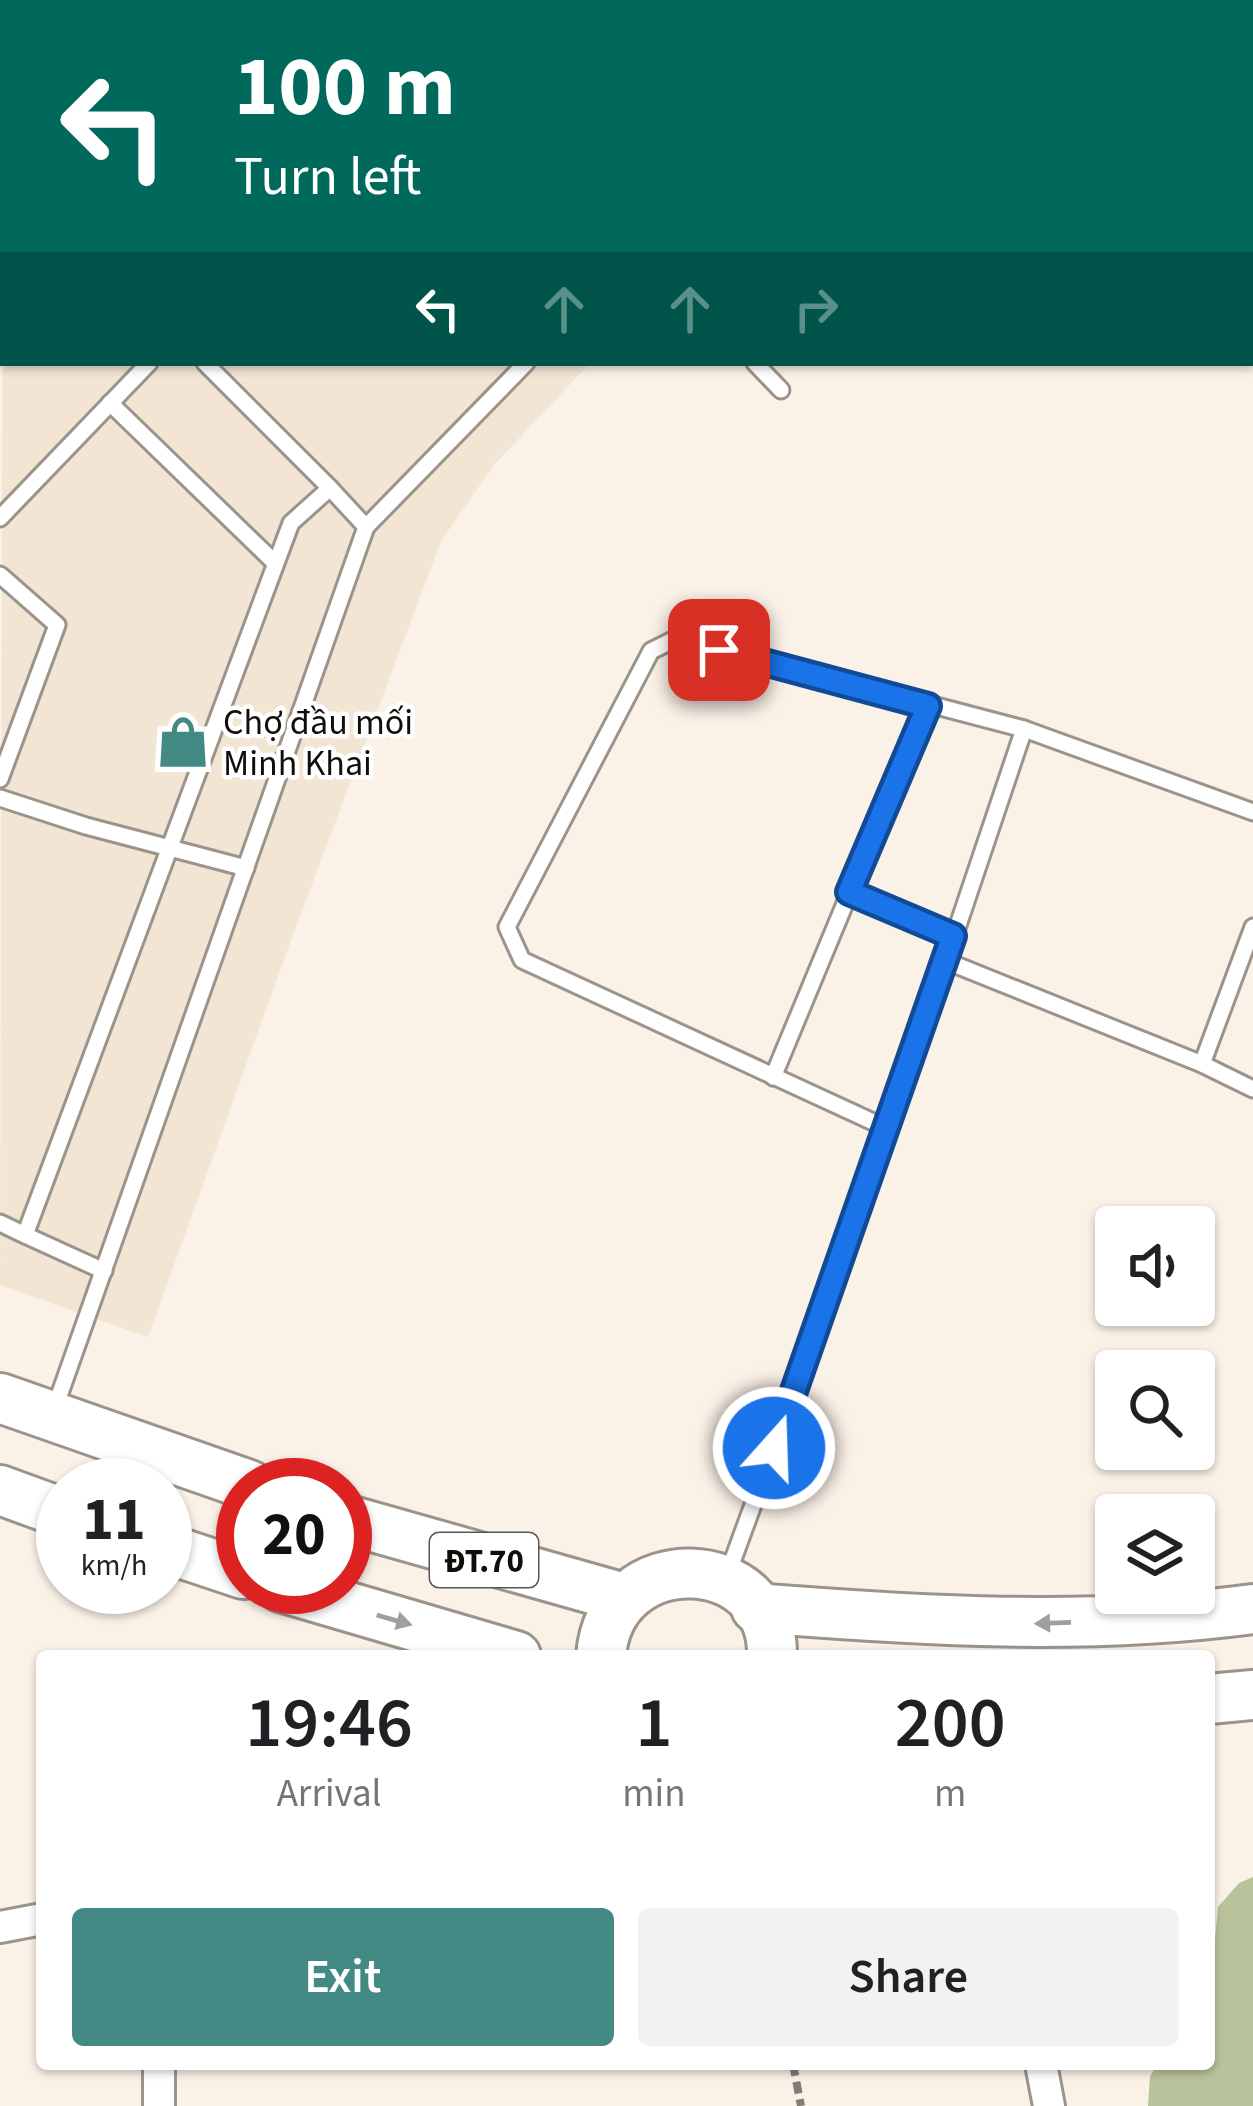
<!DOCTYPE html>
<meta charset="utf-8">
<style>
:root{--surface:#fff;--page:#f2f2f2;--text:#202124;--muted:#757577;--accent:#438a85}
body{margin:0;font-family:"Source Sans 3",sans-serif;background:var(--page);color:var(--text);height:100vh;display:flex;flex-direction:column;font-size:45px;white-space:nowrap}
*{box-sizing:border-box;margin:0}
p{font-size:39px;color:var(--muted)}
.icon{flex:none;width:66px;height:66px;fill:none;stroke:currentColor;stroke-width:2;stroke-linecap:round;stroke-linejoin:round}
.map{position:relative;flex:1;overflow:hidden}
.side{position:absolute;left:36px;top:1650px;width:1179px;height:420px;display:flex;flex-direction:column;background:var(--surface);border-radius:12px;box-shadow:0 3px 9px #0004}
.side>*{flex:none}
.guide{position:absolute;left:0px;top:0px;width:1254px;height:366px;box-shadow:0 3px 9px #0004;background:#00695c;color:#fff;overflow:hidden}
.controls{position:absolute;left:1095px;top:1206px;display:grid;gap:24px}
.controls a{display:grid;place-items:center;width:120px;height:120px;border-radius:12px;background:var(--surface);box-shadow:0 3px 9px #0004;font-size:60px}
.speed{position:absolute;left:36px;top:1458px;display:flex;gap:24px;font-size:60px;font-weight:700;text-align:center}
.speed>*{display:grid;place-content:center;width:156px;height:156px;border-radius:50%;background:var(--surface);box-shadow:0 3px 9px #0004;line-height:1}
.speed small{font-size:30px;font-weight:400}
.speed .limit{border:18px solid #d22;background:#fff;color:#111}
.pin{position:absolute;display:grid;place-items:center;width:102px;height:102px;color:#fff;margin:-51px;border-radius:24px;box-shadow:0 6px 18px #0006}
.me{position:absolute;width:132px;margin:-66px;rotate:20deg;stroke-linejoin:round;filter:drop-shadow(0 0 9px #0008)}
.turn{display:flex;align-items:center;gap:42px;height:252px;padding:0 36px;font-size:54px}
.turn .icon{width:156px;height:156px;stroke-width:2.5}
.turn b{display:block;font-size:84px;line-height:102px}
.lanes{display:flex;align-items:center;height:114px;padding:0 36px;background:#0003;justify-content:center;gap:60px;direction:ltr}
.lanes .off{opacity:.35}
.eta{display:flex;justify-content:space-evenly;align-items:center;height:204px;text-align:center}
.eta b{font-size:72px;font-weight:600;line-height:84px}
.primary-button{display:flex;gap:24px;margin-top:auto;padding:24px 36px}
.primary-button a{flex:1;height:138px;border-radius:12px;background:var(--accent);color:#fff;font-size:48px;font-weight:600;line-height:138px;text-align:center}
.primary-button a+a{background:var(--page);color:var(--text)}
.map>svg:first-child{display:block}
.built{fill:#f2e5d4}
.water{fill:#b9c39b}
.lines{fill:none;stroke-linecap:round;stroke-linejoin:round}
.lane-casing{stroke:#9c948b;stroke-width:21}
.street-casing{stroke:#9c948b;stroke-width:36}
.primary-casing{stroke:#9c948b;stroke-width:54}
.highway-casing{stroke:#9c948b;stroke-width:63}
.path{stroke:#827d76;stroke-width:8;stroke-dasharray:12 6;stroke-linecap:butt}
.lane{stroke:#fff;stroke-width:15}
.street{stroke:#fff;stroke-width:30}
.primary{stroke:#fff;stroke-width:48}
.highway{stroke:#fff;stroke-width:57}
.oneway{fill:#9f9f9d}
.route-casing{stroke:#114b97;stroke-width:30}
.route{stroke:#1a73e8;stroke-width:21}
.labels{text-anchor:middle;stroke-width:9;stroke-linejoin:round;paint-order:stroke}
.shield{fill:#fff;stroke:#585654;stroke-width:3}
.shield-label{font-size:33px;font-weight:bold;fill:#100e0a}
.poi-label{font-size:36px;fill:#100e0a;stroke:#fff;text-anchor:start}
</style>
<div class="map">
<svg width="1253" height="2106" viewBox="0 0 1253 2106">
<rect width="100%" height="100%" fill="#faf1e7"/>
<!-- built -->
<g class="built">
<path d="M 120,0 L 744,0 L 748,3 L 117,3 Z"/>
<path d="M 3,134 L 3,363 L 590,363 L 493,466 L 441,541 L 290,943 L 148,1337 L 0,1285 Z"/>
</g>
<!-- water -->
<path class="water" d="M 1253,1877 L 1253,2106 L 1148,2106 L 1150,2076 L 1158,2064 L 1209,2064 L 1209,2003 L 1218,1907 L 1239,1883 Z"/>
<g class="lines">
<!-- lane casing -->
<g class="lane-casing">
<g id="lane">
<path d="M 288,0 L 290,3"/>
<path d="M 357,0 L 360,3"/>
<path d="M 417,0 L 420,3"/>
<path d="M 489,0 L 492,3"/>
<path d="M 558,0 L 562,3"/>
<path d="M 631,0 L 635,3"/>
<path d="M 1200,0 L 1205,3"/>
<path d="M 312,3 L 315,0"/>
<path d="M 869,3 L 871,0"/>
<path d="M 1251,30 L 1253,31"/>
<path d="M 0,174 L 3,176"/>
<path d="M 205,363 L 330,488"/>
<path d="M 755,363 L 781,390"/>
<path d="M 110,403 L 275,563"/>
<path d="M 0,518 L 149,363"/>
<path d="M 0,575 L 57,625 L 0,779"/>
<path d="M 0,798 L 86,826 L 246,868"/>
<path d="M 849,891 L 953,936"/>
<path d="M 946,961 L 1202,1064 L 1253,1089"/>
<path d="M 1202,1064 L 1253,927"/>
<path d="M 773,1077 L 927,706"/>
<path d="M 884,1127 L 522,960 L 507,927 L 651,651 L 677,638 L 1024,729 L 1253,812"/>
<path d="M 0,1223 L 25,1235 L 291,523 L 330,488 L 366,527 L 526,363"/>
<path d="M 25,1235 L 104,1271"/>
<path d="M 53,1413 L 366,527"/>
<path d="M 727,1576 L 822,1316 L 884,1127 L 946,961 L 1024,729"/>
</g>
</g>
<!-- street casing -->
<g class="street-casing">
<g id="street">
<path d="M 938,0 L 944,3"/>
<path d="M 1251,169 L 1253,170"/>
<path d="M 0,1927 L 42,1919"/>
<path d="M 1041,2064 L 1049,2106"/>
<path d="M 159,2106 L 159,2064"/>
</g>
</g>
<!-- primary casing -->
<g class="primary-casing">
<g id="primary">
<path d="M 0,1398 L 249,1485"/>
<path d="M 0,1490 L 63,1513"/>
<path d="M 345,1519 L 624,1598"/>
<path d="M 165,1548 L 243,1574"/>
<path d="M 281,1587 L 516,1656"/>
<path d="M 756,1608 C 922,1621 1087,1631 1253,1609"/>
<path d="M 601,1656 C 610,1542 775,1550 772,1656"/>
<path d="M 1209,1699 L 1253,1695"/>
</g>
</g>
<!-- highway casing -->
<g class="highway-casing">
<path id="highway" d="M 0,13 L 3,9"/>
</g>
<!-- path -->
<path class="path" d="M 793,2064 L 801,2106"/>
<!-- lane -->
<use href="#lane" class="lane"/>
<!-- street -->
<use href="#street" class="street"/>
<!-- primary -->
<use href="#primary" class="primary"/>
<!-- highway -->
<use href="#highway" class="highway"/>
</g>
<!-- one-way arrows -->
<defs><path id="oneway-solid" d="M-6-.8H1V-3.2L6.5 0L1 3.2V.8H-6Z" transform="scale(3)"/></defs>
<g class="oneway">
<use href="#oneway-solid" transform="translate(394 1620) rotate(16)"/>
<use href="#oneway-solid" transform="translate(1053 1623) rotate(178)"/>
</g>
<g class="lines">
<!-- route casing -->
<g class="route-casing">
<path id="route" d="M 719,650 L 928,706 L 849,892 L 953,936 L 774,1448"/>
</g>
<!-- route -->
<use href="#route" class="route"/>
</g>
<!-- icons -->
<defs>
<g id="shop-bare" transform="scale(4.14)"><path d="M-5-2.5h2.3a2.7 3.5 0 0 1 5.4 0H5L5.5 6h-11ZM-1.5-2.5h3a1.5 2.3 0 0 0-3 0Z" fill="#438a85" stroke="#fff" stroke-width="2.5" paint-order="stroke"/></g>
</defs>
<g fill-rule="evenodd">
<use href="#shop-bare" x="183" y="742"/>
</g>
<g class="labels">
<!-- shield labels -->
<rect class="shield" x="430" y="1533" width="108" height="54" rx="9"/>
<g class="shield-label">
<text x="484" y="1572">ĐT.70</text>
</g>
<!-- poi labels -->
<g class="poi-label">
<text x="223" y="734">Chợ đầu mối<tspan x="223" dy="41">Minh Khai</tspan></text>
</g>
</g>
</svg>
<div class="controls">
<a><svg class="icon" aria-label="sound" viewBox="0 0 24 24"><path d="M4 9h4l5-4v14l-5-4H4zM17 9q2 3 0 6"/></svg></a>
<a><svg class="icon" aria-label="search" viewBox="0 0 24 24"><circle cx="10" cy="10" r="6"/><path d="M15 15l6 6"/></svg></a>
<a><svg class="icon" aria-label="layers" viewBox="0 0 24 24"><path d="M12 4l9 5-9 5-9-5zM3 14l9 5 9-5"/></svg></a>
</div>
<div class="speed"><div>11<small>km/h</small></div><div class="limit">20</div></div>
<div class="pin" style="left:719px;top:650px;background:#d93025"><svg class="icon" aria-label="arrive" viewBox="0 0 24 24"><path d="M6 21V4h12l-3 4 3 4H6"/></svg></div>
<svg class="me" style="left:774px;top:1448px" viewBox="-20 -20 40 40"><circle r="17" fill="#1a73e8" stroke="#fff" stroke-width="3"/><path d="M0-11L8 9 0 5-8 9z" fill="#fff"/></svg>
<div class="guide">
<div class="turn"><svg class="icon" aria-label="left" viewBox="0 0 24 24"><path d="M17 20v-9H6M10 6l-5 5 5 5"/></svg><div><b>100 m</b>Turn left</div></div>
<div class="lanes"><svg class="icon" aria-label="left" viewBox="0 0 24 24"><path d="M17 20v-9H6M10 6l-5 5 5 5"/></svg><svg class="icon off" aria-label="ahead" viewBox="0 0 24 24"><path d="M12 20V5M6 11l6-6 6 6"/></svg><svg class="icon off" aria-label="ahead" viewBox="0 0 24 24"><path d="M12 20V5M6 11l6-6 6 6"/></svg><svg class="icon off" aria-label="right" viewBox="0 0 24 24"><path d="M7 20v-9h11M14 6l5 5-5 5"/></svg></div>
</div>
<section class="side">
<div class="eta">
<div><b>19:46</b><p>Arrival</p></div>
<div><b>1</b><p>min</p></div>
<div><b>200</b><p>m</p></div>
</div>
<div class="primary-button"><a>Exit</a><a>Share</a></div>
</section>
</div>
